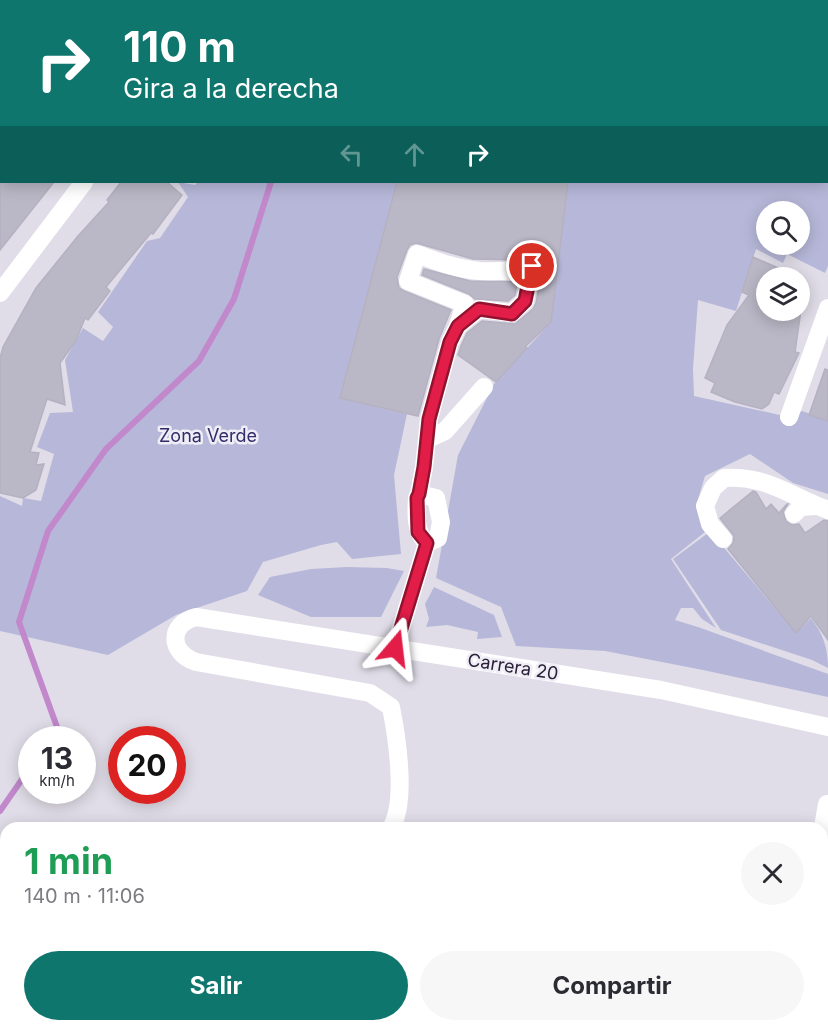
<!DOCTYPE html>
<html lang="es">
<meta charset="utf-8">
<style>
:root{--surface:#fff;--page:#f7f7f7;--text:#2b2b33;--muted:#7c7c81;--accent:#0f766e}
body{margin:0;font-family:Inter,sans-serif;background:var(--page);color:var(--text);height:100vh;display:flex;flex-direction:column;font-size:22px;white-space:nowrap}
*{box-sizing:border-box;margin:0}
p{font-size:20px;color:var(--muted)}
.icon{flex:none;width:33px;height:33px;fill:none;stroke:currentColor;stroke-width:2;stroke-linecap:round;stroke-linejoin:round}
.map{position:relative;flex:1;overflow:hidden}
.drawer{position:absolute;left:0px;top:822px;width:828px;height:210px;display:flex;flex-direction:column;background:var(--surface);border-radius:18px 18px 0 0;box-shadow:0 3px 15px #0003}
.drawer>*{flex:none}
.hud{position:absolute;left:0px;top:0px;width:828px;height:183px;box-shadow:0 3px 15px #0003;background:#0f766e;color:#fff;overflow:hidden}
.controls{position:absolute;left:756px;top:201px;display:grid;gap:12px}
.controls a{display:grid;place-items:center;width:54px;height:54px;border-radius:50%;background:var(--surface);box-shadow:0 3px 15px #0003;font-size:30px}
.speed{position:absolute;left:18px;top:726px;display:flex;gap:12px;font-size:30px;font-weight:700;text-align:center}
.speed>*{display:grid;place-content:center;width:78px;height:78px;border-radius:50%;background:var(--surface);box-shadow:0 3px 15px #0003;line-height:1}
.speed small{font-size:15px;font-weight:400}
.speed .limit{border:9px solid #d22;background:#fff;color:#111}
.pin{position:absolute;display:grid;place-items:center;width:51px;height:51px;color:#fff;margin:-26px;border:3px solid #fff;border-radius:50%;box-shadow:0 2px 6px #0007}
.me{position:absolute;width:66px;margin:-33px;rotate:17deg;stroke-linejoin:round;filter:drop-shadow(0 0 4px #0008)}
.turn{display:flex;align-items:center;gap:21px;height:126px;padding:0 24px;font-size:27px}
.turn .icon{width:78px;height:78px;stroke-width:2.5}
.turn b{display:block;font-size:42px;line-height:51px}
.lanes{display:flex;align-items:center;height:57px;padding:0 24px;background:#0003;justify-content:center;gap:30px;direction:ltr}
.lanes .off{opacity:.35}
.round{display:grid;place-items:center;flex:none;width:63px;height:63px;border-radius:32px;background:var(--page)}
.overview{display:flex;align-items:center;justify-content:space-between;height:102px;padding:0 24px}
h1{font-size:36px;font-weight:700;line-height:45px;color:#1e9e55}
.action{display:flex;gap:12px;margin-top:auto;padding:12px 24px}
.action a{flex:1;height:69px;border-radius:36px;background:var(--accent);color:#fff;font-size:24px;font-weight:700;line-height:69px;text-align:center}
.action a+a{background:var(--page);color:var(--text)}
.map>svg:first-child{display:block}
.green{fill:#b7b8d9;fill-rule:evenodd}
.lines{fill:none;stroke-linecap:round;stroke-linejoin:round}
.stream{stroke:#c188cb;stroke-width:6}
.building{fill:#bab7c6;stroke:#b5b1c1;stroke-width:1.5}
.path{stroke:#9080aa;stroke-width:4;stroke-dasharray:3 4.5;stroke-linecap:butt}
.minor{stroke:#fff;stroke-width:18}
.route-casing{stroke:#92132f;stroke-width:15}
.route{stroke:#e11d48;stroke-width:10}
.labels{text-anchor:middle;stroke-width:5;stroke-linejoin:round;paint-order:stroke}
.park-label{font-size:18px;fill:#322d6a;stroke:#efedf5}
.street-label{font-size:18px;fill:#2a2037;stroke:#efedf5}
</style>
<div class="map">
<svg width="828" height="1032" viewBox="0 0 828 1032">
<rect width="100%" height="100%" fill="#e0dde8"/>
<!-- green -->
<g class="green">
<path d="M 258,0 L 828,0 L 828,266 L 825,273 L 787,254 L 783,263 L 756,249 L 736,311 L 698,300 L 693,369 L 694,396 L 789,417 L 802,411 L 828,420 L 828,494 L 793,483 L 750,454 L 705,476 L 696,506 L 705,532 L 671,559 L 716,628 L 702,619 L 693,608 L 681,608 L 675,620 L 698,627 L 828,674 L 828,697 L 703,670 L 605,651 L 516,646 L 501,607 L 436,578 L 458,455 L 494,384 L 551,322 L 568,182 L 826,182 L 826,2 L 257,2 ZM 766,212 L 800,212 L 800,244 L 766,244 Z"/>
<path d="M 178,182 L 195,185 L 198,182 L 397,182 L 340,398 L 407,414 L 394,475 L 401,554 L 352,559 L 337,542 L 321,545 L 263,562 L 247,591 L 176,615 L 108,655 L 0,631 L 0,496 L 22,506 L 23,498 L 41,501 L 54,454 L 37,447 L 50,413 L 73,412 L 65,360 L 83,328 L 103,341 L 113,327 L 98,312 L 147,241 L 160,238 L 188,197 Z"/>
<path d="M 708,533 L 720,543 L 796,633 L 811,618 C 823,634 828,647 828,668 L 812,660 L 721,630 L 673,559 Z"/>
<path d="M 347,567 L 387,568 L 404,571 L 381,617 L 311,617 L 258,595 L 270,577 L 311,569 Z"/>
<path d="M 434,587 L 494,615 L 502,637 L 477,639 L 478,632 L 447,625 L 426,627 L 429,619 L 425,604 Z"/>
</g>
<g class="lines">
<!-- stream -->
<g class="stream">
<path d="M 554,0 L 556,2"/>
<path d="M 449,2 L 456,0"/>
<path d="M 826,123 L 828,121"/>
<path d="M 49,740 L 57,727 L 19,622 L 48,531 L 106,449 L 199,361 L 234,299 L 271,182"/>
<path d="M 0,811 L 32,765"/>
</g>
</g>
<!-- building -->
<g class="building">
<path d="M 0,182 L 54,182 L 0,250 Z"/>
<path d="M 121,182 L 167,182 L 182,195 L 153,234 L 151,233 L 106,287 L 110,291 L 88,320 L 85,318 L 76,341 L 60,363 L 65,405 L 47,399 L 30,452 L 39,453 L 36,465 L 44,464 L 36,490 L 23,498 L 0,493 L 0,358 L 3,347 L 36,288 L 78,236 L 109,202 L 107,200 Z"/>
<path d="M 397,182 L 568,182 L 551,322 L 525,347 L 527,348 L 496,382 L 458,355 L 461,346 L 467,333 L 482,321 L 515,324 L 533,309 L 536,303 L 543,268 L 540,258 L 534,255 L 528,256 L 523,260 L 473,259 L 416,243 L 410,245 L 407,250 L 397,277 L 399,288 L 404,291 L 451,310 L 439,339 L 418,416 L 340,398 Z"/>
<path d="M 753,257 L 801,278 L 766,278 L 766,310 L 801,310 L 795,352 L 799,353 L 779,394 L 774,392 L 769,404 L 762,409 L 735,402 L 711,392 L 715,383 L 705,378 L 727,325 L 749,295 L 742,292 Z"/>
<path d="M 424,269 L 470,281 L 517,282 L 515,295 L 508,301 L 475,299 L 469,294 L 422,275 Z"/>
<path d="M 825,369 L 828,370 L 828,421 L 809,415 Z"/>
<path d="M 753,491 L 756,492 L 766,509 L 771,504 L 779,513 L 787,504 L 788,504 L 783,512 L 786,521 L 792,525 L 799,524 L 805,533 L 824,520 L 828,521 L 828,640 L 811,616 L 796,633 L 728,549 L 733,543 L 734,536 L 720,518 Z"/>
</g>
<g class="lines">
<!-- path -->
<g class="path">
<path d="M 194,1032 L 199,1026"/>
<path d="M 230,1032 L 232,1026"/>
<path d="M 424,1032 L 442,1027"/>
</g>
<!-- minor -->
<g class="minor">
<path d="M 751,0 L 751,2"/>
<path d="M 134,2 L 134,0"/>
<path d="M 816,2 L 817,0"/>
<path d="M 0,293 L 84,182"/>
<path d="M 458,325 L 465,304 L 408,281 L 417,254 C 438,262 457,269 480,271 C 497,272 513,269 531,272"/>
<path d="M 789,417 L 828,308"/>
<path d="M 428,439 L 445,431 L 484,387"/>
<path d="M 419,494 L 436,498 L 441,522 L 438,538 L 427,543"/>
<path d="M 794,514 L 801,507 L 816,506"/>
<path d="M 723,539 L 710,524 L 705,506 L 713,488 L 724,478 C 766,475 790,496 828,510"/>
<path d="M 427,543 C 415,533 416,513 417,498 L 419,494 L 424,467 L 429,419 L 450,342 L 458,326 L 479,309 L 512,313 L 525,301 L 532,266"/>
<path d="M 395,648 L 427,543"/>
<path d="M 391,828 C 407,802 397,737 391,707 L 370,693 L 196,662 C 169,653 168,624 196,617 L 661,690 L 828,727"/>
<path d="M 822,833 L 827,804"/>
<path d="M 822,931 L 828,934"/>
</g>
</g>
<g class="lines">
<!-- route casing -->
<g class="route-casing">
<path id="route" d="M 395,648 L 427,543 L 418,532 L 417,498 L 419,494 L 424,467 L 429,419 L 450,342 L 458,326 L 479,309 L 512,314 L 525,301 L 532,266"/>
</g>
<!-- route -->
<use href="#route" class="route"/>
</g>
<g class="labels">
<!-- park labels -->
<g class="park-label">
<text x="208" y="442">Zona Verde</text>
</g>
<!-- street labels -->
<g class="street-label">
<text transform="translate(513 667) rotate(9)" y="6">Carrera 20</text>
</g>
</g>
</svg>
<div class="controls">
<a><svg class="icon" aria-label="search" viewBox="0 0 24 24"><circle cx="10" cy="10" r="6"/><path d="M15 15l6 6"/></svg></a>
<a><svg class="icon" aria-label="layers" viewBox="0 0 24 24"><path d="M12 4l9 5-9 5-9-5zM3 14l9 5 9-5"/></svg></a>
</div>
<div class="speed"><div>13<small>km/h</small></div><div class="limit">20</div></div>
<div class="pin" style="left:532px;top:266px;background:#d93025"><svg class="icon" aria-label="arrive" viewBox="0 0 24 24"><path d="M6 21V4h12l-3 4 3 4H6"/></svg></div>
<svg class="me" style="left:395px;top:648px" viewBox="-20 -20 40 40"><path d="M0-17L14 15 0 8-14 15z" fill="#e11d48" stroke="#fff" stroke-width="4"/></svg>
<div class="hud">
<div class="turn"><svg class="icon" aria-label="right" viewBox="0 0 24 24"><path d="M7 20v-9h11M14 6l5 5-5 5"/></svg><div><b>110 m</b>Gira a la derecha</div></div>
<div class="lanes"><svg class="icon off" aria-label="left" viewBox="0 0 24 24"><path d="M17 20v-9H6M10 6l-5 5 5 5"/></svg><svg class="icon off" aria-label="ahead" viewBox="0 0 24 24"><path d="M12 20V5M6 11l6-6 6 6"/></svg><svg class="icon" aria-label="right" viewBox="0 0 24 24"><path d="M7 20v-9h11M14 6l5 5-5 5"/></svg></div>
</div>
<section class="drawer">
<div class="overview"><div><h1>1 min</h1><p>140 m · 11:06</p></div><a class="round"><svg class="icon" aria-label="close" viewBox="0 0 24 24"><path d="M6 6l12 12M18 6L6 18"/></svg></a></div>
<div class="action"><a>Salir</a><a>Compartir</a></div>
</section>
</div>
